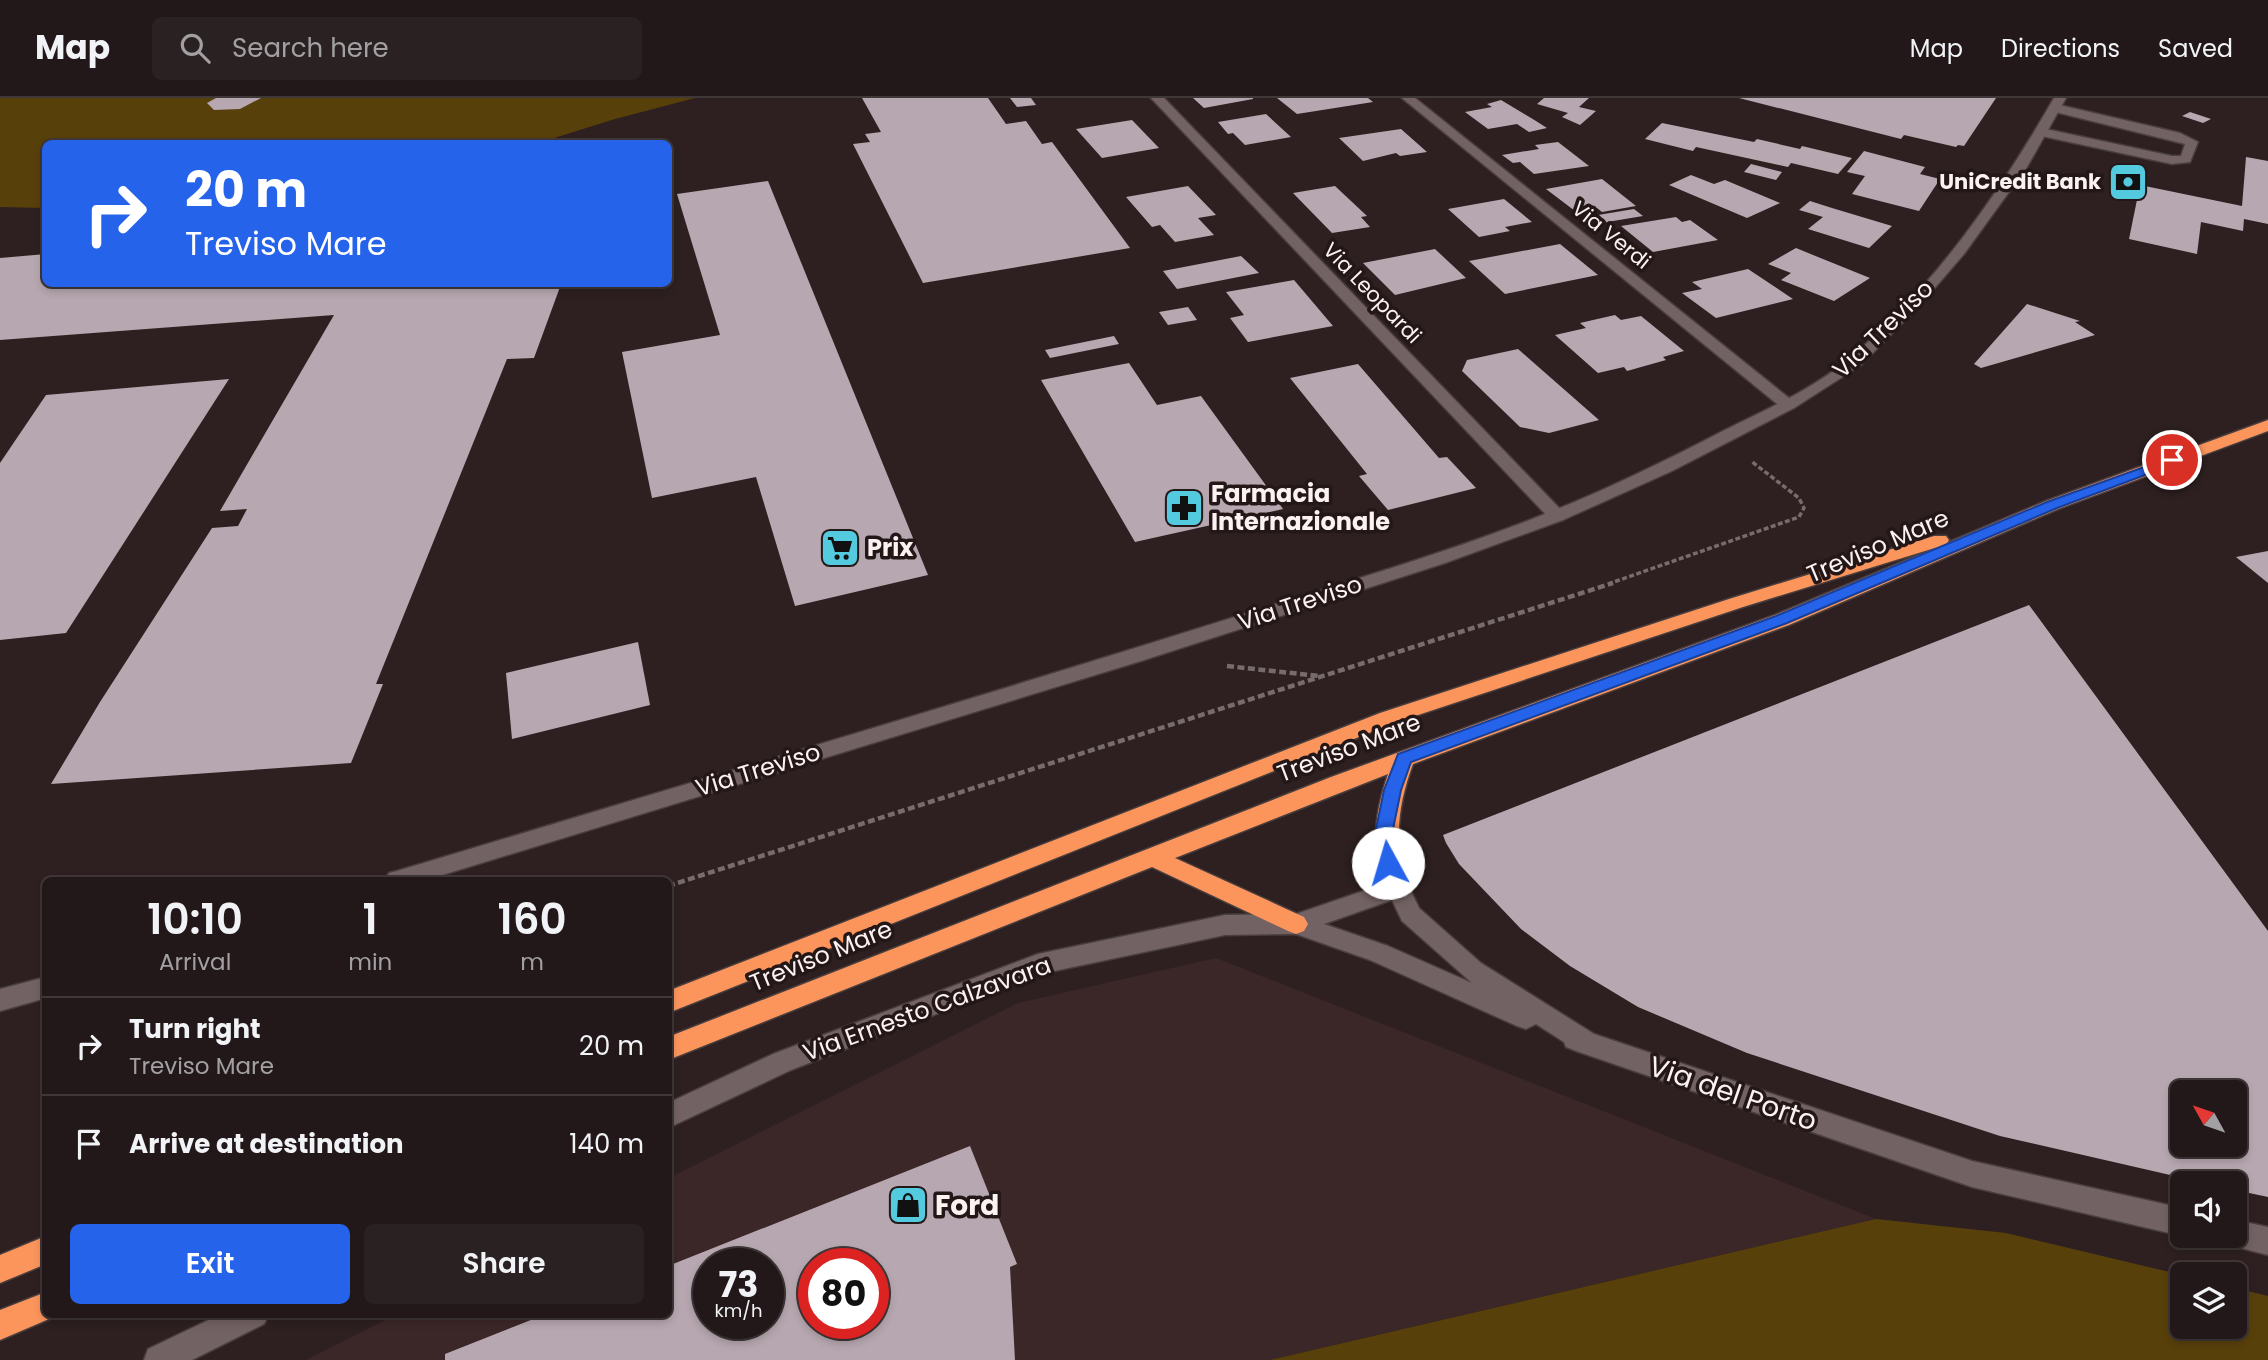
<!DOCTYPE html>
<style>
:root{--surface:#221819;--page:#2a2122;--text:#f1f3f6;--muted:#a2a0a2;--line:#3f3738;--accent:#2563eb}
body{margin:0;font-family:Poppins,sans-serif;background:var(--page);color:var(--text);height:100vh;display:flex;flex-direction:column;font-size:26px;white-space:nowrap}
*{box-sizing:border-box;margin:0}
p{font-size:23px;color:var(--muted)}
.icon{flex:none;width:38px;height:38px;fill:none;stroke:currentColor;stroke-width:2;stroke-linecap:round;stroke-linejoin:round}
.map{position:relative;flex:1;overflow:hidden}
.drawer{position:absolute;left:42px;top:779px;width:630px;height:441px;display:flex;flex-direction:column;background:var(--surface);border-radius:10px;box-shadow:0 4px 10px #0003,0 0 0 2px var(--line)}
.drawer>*{flex:none}
.banner{position:absolute;left:42px;top:42px;width:630px;height:147px;border-radius:10px;box-shadow:0 4px 10px #0003,0 0 0 2px var(--line);background:#2563eb;color:#fff;overflow:hidden}
.needle{width:46px;rotate:310deg}
.tools{position:absolute;left:2170px;top:982px;display:grid;gap:14px}
.tools a{display:grid;place-items:center;width:77px;height:77px;border-radius:10px;background:var(--surface);box-shadow:0 4px 10px #0003,0 0 0 2px var(--line);font-size:35px}
.speed{position:absolute;left:693px;top:1150px;display:flex;gap:14px;font-size:35px;font-weight:700;text-align:center}
.speed>*{display:grid;place-content:center;width:91px;height:91px;border-radius:50%;background:var(--surface);box-shadow:0 4px 10px #0003,0 0 0 2px var(--line);line-height:1}
.speed small{font-size:18px;font-weight:400}
.speed .limit{border:10px solid #d22;background:#fff;color:#111}
.pin{position:absolute;display:grid;place-items:center;width:60px;height:60px;color:#fff;margin:-30px;border:4px solid #fff;border-radius:50%;box-shadow:0 2px 7px #0007}
.me{position:absolute;width:77px;margin:-38px;rotate:354deg;stroke-linejoin:round;filter:drop-shadow(0 0 5px #0008)}
.turn{display:flex;align-items:center;gap:24px;height:147px;padding:0 28px;font-size:32px}
.turn .icon{width:91px;height:91px;stroke-width:2.5}
.turn b{display:block;font-size:49px;line-height:60px}
.eta{display:flex;justify-content:space-evenly;align-items:center;height:119px;text-align:center}
.eta b{font-size:42px;font-weight:600;line-height:49px}
.primary-button{display:flex;gap:14px;margin-top:auto;padding:14px 28px}
.primary-button a{flex:1;height:80px;border-radius:10px;background:var(--accent);color:#fff;font-size:28px;font-weight:600;line-height:80px;text-align:center}
.primary-button a+a{background:var(--page);color:var(--text)}
ul{padding:0;list-style:none}
li{display:flex;align-items:center;gap:21px;height:98px;padding:0 28px;border-top:2px solid var(--line)}
li div{flex:1}
li b{display:block;font-size:26px}
li em{font-style:normal}
header{display:flex;align-items:center;gap:42px;box-sizing:border-box;height:98px;padding:0 35px;background:var(--surface);border-bottom:2px solid var(--line)}
header strong{font-size:33px}
nav{display:flex;gap:38px;margin-inline-start:auto;font-size:24px}
.search{width:490px;height:63px;background:var(--page);display:flex;align-items:center;gap:18px;box-sizing:border-box;padding:0 24px;border-radius:10px;color:var(--muted);font-size:26px}
.map>svg:first-child{display:block}
.built{fill:#3c2728;fill-rule:evenodd}
.green{fill:#58400a}
.building{fill:#b7a7b0;fill-rule:evenodd}
.lines{fill:none;stroke-linecap:round;stroke-linejoin:round}
.lane-casing{stroke:#493d3d;stroke-width:3}
.street-casing{stroke:#493d3d;stroke-width:3}
.secondary-casing{stroke:#493d3d;stroke-width:3}
.highway-casing{stroke:#493d3d;stroke-width:3}
.path-far1{stroke:#776b6b;stroke-width:3.5;stroke-dasharray:5 2.5;stroke-linecap:butt}
.path{stroke:#776b6b;stroke-width:4.5;stroke-dasharray:7 3.5;stroke-linecap:butt}
.lane{fill:#736263;fill-rule:evenodd}
.street{fill:#736263;fill-rule:evenodd}
.secondary{fill:#736263;fill-rule:evenodd}
.highway{fill:#fb955c;fill-rule:evenodd}
.route{fill:#2563eb;stroke:#184099;stroke-width:2}
.labels{text-anchor:middle;stroke-width:7;stroke-linejoin:round;paint-order:stroke}
.far-poi-label{font-size:21px;font-weight:bold;fill:#fcf2f2;stroke:#241717;text-anchor:end}
.far-street-label{font-size:21px;fill:#fcf2f2;stroke:#241717}
.street-label{font-size:24px;fill:#fcf2f2;stroke:#241717}
.poi-label{font-size:24px;font-weight:bold;fill:#fcf2f2;stroke:#241717;text-anchor:start}
.near-street-label{font-size:28px;fill:#fcf2f2;stroke:#241717}
.near-poi-label{font-size:28px;font-weight:bold;fill:#fcf2f2;stroke:#241717;text-anchor:start}
</style>
<header>
<strong>Map</strong>
<div class="search"><svg class="icon" aria-label="search" viewBox="0 0 24 24"><circle cx="10" cy="10" r="6"/><path d="M15 15l6 6"/></svg>Search here</div>
<nav><a>Map</a><a>Directions</a><a>Saved</a></nav>
</header>
<div class="map">
<svg width="2268" height="1262" viewBox="0 0 2268 1262">
<rect width="100%" height="100%" fill="#2e2021"/>
<!-- built -->
<path class="built" d="M 1216,860 L 1876,1121 L 1270,1262 L 306,1262 L 397,1216 L 668,1216 L 669,1080 L 1018,905 ZM 709,1166 L 768,1166 L 768,1225 L 709,1225 ZM 814,1166 L 873,1166 L 873,1225 L 814,1225 Z"/>
<!-- green -->
<g class="green">
<path d="M 0,0 L 695,0 L 615,21 L 538,45 L 46,46 L 45,110 L 0,109 Z"/>
<path d="M 1876,1121 L 2006,1135 L 2182,1177 L 2182,1228 L 2235,1228 L 2235,1190 L 2268,1198 L 2268,1262 L 1270,1262 Z"/>
</g>
<!-- building -->
<g class="building">
<path d="M 216,0 L 261,0 L 240,11 L 214,12 L 207,5 Z"/>
<path d="M 862,0 L 988,0 L 1006,26 L 1026,23 L 1042,46 L 1052,44 L 1130,150 L 923,185 L 853,46 L 870,44 L 865,36 L 881,34 Z"/>
<path d="M 1010,0 L 1031,0 L 1036,7 L 1017,9 Z"/>
<path d="M 1193,0 L 1253,0 L 1253,1 L 1204,10 Z"/>
<path d="M 1277,0 L 1368,0 L 1373,4 L 1297,16 Z"/>
<path d="M 1544,0 L 1589,0 L 1579,9 L 1596,13 L 1580,27 L 1562,19 L 1568,15 L 1537,6 Z"/>
<path d="M 1739,0 L 1996,0 L 1964,48 L 1958,47 L 1956,49 L 1904,37 L 1901,41 Z"/>
<path d="M 1501,2 L 1536,23 L 1547,30 L 1529,34 L 1517,26 L 1488,31 L 1465,14 L 1492,9 L 1487,6 Z"/>
<path d="M 2190,14 L 2211,21 L 2203,25 L 2182,18 Z"/>
<path d="M 1266,16 L 1291,39 L 1245,47 L 1233,35 L 1228,36 L 1218,24 Z"/>
<path d="M 1132,22 L 1159,50 L 1102,60 L 1076,31 Z"/>
<path d="M 1662,25 L 1754,44 L 1757,41 L 1800,51 L 1802,48 L 1852,60 L 1838,76 L 1791,65 L 1788,69 L 1696,49 L 1693,53 L 1645,41 Z"/>
<path d="M 1401,31 L 1427,54 L 1400,58 L 1396,55 L 1363,63 L 1339,40 Z"/>
<path d="M 1558,44 L 1589,68 L 1534,76 L 1520,64 L 1513,65 L 1502,57 L 1539,51 L 1535,47 Z"/>
<path d="M 1864,53 L 1925,69 L 1920,76 L 1940,81 L 1919,113 L 1852,96 L 1865,78 L 1847,74 Z"/>
<path d="M 2246,59 L 2268,63 L 2268,126 L 2244,121 L 2243,133 L 2201,124 L 2197,156 L 2129,141 L 2140,87 L 2242,108 Z"/>
<path d="M 1751,66 L 1782,74 L 1776,82 L 1744,74 Z"/>
<path d="M 1691,77 L 1714,86 L 1725,82 L 1780,105 L 1747,120 L 1669,87 Z"/>
<path d="M 1602,81 L 1636,108 L 1602,114 L 1597,110 L 1575,113 L 1546,91 Z"/>
<path d="M 768,83 L 928,477 L 795,508 L 756,379 L 652,400 L 622,254 L 720,237 L 677,96 Z"/>
<path d="M 1188,88 L 1216,117 L 1198,120 L 1214,137 L 1175,144 L 1160,127 L 1152,129 L 1126,99 Z"/>
<path d="M 1335,88 L 1367,118 L 1361,119 L 1370,129 L 1332,135 L 1293,95 Z"/>
<path d="M 1504,101 L 1532,124 L 1505,129 L 1510,133 L 1479,139 L 1448,111 Z"/>
<path d="M 1810,103 L 1832,110 L 1892,128 L 1869,150 L 1808,131 L 1823,119 L 1799,112 Z"/>
<path d="M 1634,111 L 1643,118 L 1601,125 L 1592,118 Z"/>
<path d="M 1676,119 L 1682,124 L 1690,122 L 1718,142 L 1653,154 L 1621,128 Z"/>
<path d="M 1560,146 L 1598,177 L 1505,196 L 1469,163 Z"/>
<path d="M 1796,150 L 1818,159 L 1870,180 L 1834,203 L 1781,182 L 1791,175 L 1768,166 Z"/>
<path d="M 1435,151 L 1466,180 L 1395,197 L 1363,165 Z"/>
<path d="M 46,156 L 46,186 L 538,186 L 536,190 L 560,189 L 534,260 L 507,261 L 376,586 L 383,586 L 351,665 L 51,686 L 100,604 L 212,430 L 238,428 L 247,411 L 220,413 L 334,217 L 0,242 L 0,160 Z"/>
<path d="M 1241,158 L 1259,175 L 1177,191 L 1163,173 Z"/>
<path d="M 1748,171 L 1793,201 L 1716,220 L 1682,195 L 1702,191 L 1692,184 Z"/>
<path d="M 1294,182 L 1333,228 L 1248,244 L 1230,220 L 1244,217 L 1226,194 Z"/>
<path d="M 2027,206 L 2080,223 L 2075,224 L 2095,237 L 1981,270 L 1974,266 Z"/>
<path d="M 1188,209 L 1197,222 L 1168,227 L 1159,214 Z"/>
<path d="M 1615,217 L 1621,222 L 1641,218 L 1684,253 L 1663,259 L 1666,262 L 1627,273 L 1624,269 L 1598,275 L 1555,237 L 1586,230 L 1580,225 Z"/>
<path d="M 1114,238 L 1119,246 L 1050,260 L 1045,252 Z"/>
<path d="M 1518,251 L 1599,322 L 1549,335 L 1520,329 L 1462,273 L 1467,262 Z"/>
<path d="M 1129,265 L 1157,307 L 1201,298 L 1283,411 L 1135,444 L 1041,282 Z"/>
<path d="M 1358,266 L 1439,360 L 1447,359 L 1476,390 L 1388,412 L 1359,378 L 1367,376 L 1290,280 Z"/>
<path d="M 229,281 L 66,535 L 0,542 L 0,365 L 46,297 Z"/>
<path d="M 2268,453 L 2268,485 L 2236,459 Z"/>
<path d="M 2029,507 L 2268,833 L 2268,1099 L 2235,1092 L 2235,1085 L 2205,1085 L 2000,1038 L 1747,955 L 1638,909 L 1570,868 L 1521,831 L 1459,766 L 1446,745 L 1443,737 ZM 2182,994 L 2235,994 L 2235,1046 L 2182,1046 Z"/>
<path d="M 638,544 L 650,607 L 512,641 L 506,575 Z"/>
<path d="M 970,1048 L 1017,1166 L 1010,1169 L 1015,1262 L 445,1262 L 445,1256 L 546,1216 L 668,1216 L 668,1168 ZM 709,1166 L 768,1166 L 768,1225 L 709,1225 ZM 814,1166 L 873,1166 L 873,1225 L 814,1225 Z"/>
</g>
<g class="lines">
<!-- lane casing -->
<g class="lane-casing">
<path id="lane" d="M 2055,6 L 2180,35 L 2198,44 L 2190,64 L 2172,66 L 2037,37 L 2035,34 L 2041,30 L 2172,58 L 2181,58 L 2185,46 L 2051,13 L 2051,7 Z"/>
</g>
<!-- street casing -->
<g class="street-casing">
<g id="street">
<path d="M 1151,0 L 1164,0 L 1563,414 L 1566,418 L 1563,422 L 1551,422 Z"/>
<path d="M 1402,0 L 1415,0 L 1794,304 L 1796,307 L 1794,310 L 1782,310 Z"/>
<path d="M 1398,781 L 1406,783 L 1419,810 L 1481,865 L 1594,936 L 1972,1063 L 2182,1110 L 2182,1138 L 1972,1089 L 1579,954 L 1566,949 L 1564,944 L 1536,926 L 1526,931 L 1517,928 L 1370,862 L 1296,836 L 1225,837 L 1040,876 L 791,972 L 668,1030 L 668,1005 L 773,956 L 1038,856 L 1225,817 L 1296,816 ZM 1392,802 L 1402,823 L 1472,885 L 1388,848 L 1324,826 Z"/>
<path d="M 2235,1122 L 2268,1129 L 2268,1157 L 2225,1146 L 2221,1138 L 2235,1138 Z"/>
<path d="M 221,1216 L 269,1216 L 264,1226 L 192,1262 L 144,1262 L 148,1251 Z"/>
</g>
</g>
<!-- secondary casing -->
<g class="secondary-casing">
<g id="secondary">
<path d="M 2054,0 L 2066,0 L 2027,69 L 1964,156 L 1920,207 L 1861,267 L 1794,310 L 1672,373 L 1563,422 L 1445,465 L 1141,563 L 426,782 L 385,782 L 389,775 L 397,773 C 689,685 982,599 1273,507 C 1366,478 1460,450 1550,414 C 1608,391 1665,363 1721,334 C 1765,312 1814,291 1851,259 C 1935,188 2000,94 2054,0 Z"/>
<path d="M 46,879 L 46,900 L 0,913 L 0,891 Z"/>
</g>
</g>
<!-- highway casing -->
<g class="highway-casing">
<g id="highway">
<path d="M 2268,322 L 2268,333 L 2058,411 L 1789,527 L 1413,666 C 1397,710 1393,746 1410,790 L 1406,797 L 1398,799 L 1390,797 C 1369,757 1374,717 1388,676 L 1175,760 L 1304,819 L 1308,826 L 1304,833 L 1296,836 L 1288,833 L 1152,769 L 668,962 L 668,939 L 1331,679 L 1775,517 L 1938,449 L 1743,509 L 1394,625 L 668,915 L 668,893 L 1380,615 L 1729,501 L 1934,438 L 1946,438 L 1949,442 L 1947,445 L 2046,403 Z"/>
<path d="M 46,1138 L 46,1166 L 0,1185 L 0,1157 Z"/>
<path d="M 46,1194 L 46,1216 L 57,1216 L 56,1218 L 0,1242 L 0,1212 Z"/>
</g>
</g>
<!-- path-far1 -->
<path class="path-far1" d="M 1608,486 L 1799,419 L 1804,410 L 1799,400 L 1751,363"/>
<!-- path -->
<g class="path">
<path d="M 1227,568 L 1319,578"/>
<path d="M 668,788 L 1613,485"/>
</g>
<!-- lane -->
<use href="#lane" class="lane"/>
<!-- street -->
<use href="#street" class="street"/>
<!-- secondary -->
<use href="#secondary" class="secondary"/>
<!-- highway -->
<use href="#highway" class="highway"/>
</g>
<!-- route -->
<path class="route" d="M 2172,359 L 2177,360 L 2177,365 L 2057,410 L 1787,525 L 1411,664 L 1401,692 L 1393,731 L 1397,765 L 1394,770 L 1382,770 L 1379,765 L 1376,731 L 1384,692 L 1398,656 L 1776,518 L 2047,404 Z"/>
<!-- icons -->
<defs>
<g id="bank-square" transform="scale(2.0125)"><rect x="-9" y="-9" width="18" height="18" rx="4" fill="#54cade" stroke="#241717"/><path d="M-6-4H6V4H-6ZM0-2.3a2.3 2.3 0 1 0 0 4.6a2.3 2.3 0 1 0 0-4.6Z" fill="#111"/></g>
<g id="pharmacy-square" transform="scale(2.0125)"><rect x="-9" y="-9" width="18" height="18" rx="4" fill="#54cade" stroke="#241717"/><path d="M-2-6h4v4h4v4h-4v4h-4v-4h-4v-4h4Z" fill="#111"/></g>
<g id="supermarket-square" transform="scale(2.0125)"><rect x="-9" y="-9" width="18" height="18" rx="4" fill="#54cade" stroke="#241717"/><path d="M-6-5.5h2.5l.6 2H6L4.5 2H-2.5L-4.4-4H-6ZM-1.5 3.2a1.3 1.3 0 1 0 .1 0ZM3 3.2a1.3 1.3 0 1 0 .1 0Z" fill="#111"/></g>
<g id="shop-square" transform="scale(2.0125)"><rect x="-9" y="-9" width="18" height="18" rx="4" fill="#54cade" stroke="#241717"/><path d="M-5-2.5h2.3a2.7 3.5 0 0 1 5.4 0H5L5.5 6h-11ZM-1.5-2.5h3a1.5 2.3 0 0 0-3 0Z" fill="#111"/></g>
</defs>
<g fill-rule="evenodd">
<use href="#bank-square" x="2128" y="84"/>
<use href="#pharmacy-square" x="1184" y="410"/>
<use href="#supermarket-square" x="840" y="450"/>
<use href="#shop-square" x="908" y="1107"/>
</g>
<g class="labels">
<!-- far-poi labels -->
<g class="far-poi-label">
<text x="2101" y="91">UniCredit Bank</text>
</g>
<!-- far-street labels -->
<g class="far-street-label">
<text transform="translate(1611 137) rotate(39)" y="7">Via Verdi</text>
<text transform="translate(1372 195) rotate(46)" y="7">Via Leopardi</text>
</g>
<!-- street labels -->
<g class="street-label">
<text transform="translate(1883 231) rotate(-44)" y="8">Via Treviso</text>
<text transform="translate(1878 448) rotate(-23)" y="8">Treviso Mare</text>
<text transform="translate(1300 505) rotate(-18)" y="8">Via Treviso</text>
<text transform="translate(1349 650) rotate(-21)" y="8">Treviso Mare</text>
<text transform="translate(758 672) rotate(-17)" y="8">Via Treviso</text>
<text transform="translate(821 858) rotate(-22)" y="8">Treviso Mare</text>
<text transform="translate(927 911) rotate(-20)" y="8">Via Ernesto Calzavara</text>
</g>
<!-- poi labels -->
<g class="poi-label">
<text x="1211" y="404">Farmacia<tspan x="1211" dy="28">Internazionale</tspan></text>
<text x="867" y="458">Prix</text>
</g>
<!-- near-street labels -->
<g class="near-street-label">
<text transform="translate(1733 995) rotate(19)" y="10">Via del Porto</text>
</g>
<!-- near-poi labels -->
<g class="near-poi-label">
<text x="935" y="1117">Ford</text>
</g>
</g>
</svg>
<div class="tools">
<a><svg class="needle" viewBox="-14 -14 28 28"><path d="M0-13l5 13h-10z" fill="#e53935"/><path d="M0 13l5-13h-10z" fill="#a2a0a2"/></svg></a>
<a><svg class="icon" aria-label="sound" viewBox="0 0 24 24"><path d="M4 9h4l5-4v14l-5-4H4zM17 9q2 3 0 6"/></svg></a>
<a><svg class="icon" aria-label="layers" viewBox="0 0 24 24"><path d="M12 4l9 5-9 5-9-5zM3 14l9 5 9-5"/></svg></a>
</div>
<div class="speed"><div>73<small>km/h</small></div><div class="limit">80</div></div>
<div class="pin" style="left:2172px;top:362px;background:#d93025"><svg class="icon" aria-label="arrive" viewBox="0 0 24 24"><path d="M6 21V4h12l-3 4 3 4H6"/></svg></div>
<svg class="me" style="left:1388px;top:765px" viewBox="-20 -20 40 40"><circle r="19" fill="#fff"/><path d="M0-13L10 11 0 6-10 11z" fill="#2563eb"/></svg>
<div class="banner">
<div class="turn"><svg class="icon" aria-label="right" viewBox="0 0 24 24"><path d="M7 20v-9h11M14 6l5 5-5 5"/></svg><div><b>20 m</b>Treviso Mare</div></div>
</div>
<section class="drawer">
<div class="eta">
<div><b>10:10</b><p>Arrival</p></div>
<div><b>1</b><p>min</p></div>
<div><b>160</b><p>m</p></div>
</div>
<ul>
<li><svg class="icon" aria-label="right" viewBox="0 0 24 24"><path d="M7 20v-9h11M14 6l5 5-5 5"/></svg><div><b>Turn right</b><p>Treviso Mare</p></div><em>20 m</em></li>
<li><svg class="icon" aria-label="arrive" viewBox="0 0 24 24"><path d="M6 21V4h12l-3 4 3 4H6"/></svg><div><b>Arrive at destination</b></div><em>140 m</em></li>
</ul>
<div class="primary-button"><a>Exit</a><a>Share</a></div>
</section>
</div>
